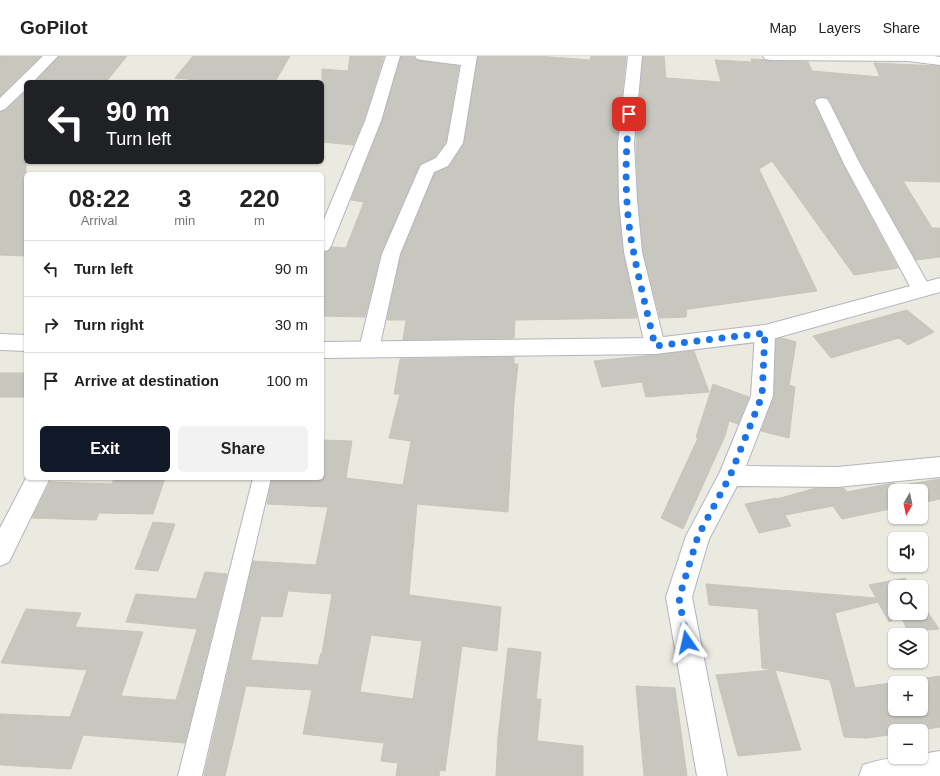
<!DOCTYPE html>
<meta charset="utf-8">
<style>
:root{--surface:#fff;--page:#f2f2f2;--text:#222;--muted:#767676;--line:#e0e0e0;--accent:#111827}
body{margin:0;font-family:Helvetica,sans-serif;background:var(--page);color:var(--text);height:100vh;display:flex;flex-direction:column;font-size:15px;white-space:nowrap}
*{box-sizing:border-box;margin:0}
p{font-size:13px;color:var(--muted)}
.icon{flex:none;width:22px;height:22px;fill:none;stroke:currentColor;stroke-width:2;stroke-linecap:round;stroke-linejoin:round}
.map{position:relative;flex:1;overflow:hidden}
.side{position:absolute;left:24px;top:116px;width:300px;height:308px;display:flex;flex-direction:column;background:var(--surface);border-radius:6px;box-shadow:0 1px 3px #0004}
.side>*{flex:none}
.top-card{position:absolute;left:24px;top:24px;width:300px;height:84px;border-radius:6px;box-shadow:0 1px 3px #0004;background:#202124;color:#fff;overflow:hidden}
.needle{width:26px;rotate:189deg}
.buttons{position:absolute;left:888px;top:428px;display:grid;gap:8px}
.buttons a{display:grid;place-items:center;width:40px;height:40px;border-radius:6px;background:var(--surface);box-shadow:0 1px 3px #0004;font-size:20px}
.pin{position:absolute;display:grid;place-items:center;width:34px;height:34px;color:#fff;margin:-17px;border-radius:8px;box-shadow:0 2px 6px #0006}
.me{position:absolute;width:44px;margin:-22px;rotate:349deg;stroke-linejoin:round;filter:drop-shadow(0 0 3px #0008)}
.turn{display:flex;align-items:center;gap:14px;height:84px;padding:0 16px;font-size:18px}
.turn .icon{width:52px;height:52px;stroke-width:2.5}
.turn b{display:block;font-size:28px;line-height:34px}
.eta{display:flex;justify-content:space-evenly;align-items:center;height:68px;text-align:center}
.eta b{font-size:24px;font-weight:700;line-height:28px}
.cta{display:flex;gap:8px;margin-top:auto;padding:8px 16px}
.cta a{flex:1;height:46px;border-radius:6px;background:var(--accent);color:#fff;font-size:16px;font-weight:700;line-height:46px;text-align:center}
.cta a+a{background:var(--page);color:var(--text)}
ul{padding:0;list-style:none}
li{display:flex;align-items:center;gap:12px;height:56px;padding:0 16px;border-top:1px solid var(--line)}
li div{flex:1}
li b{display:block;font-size:15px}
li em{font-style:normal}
header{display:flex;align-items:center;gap:24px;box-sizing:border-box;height:56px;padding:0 20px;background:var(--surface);border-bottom:1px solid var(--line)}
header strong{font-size:19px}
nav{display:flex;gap:22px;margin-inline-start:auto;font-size:14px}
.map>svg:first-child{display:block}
.building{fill:#c7c6bf;stroke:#c7c6b9;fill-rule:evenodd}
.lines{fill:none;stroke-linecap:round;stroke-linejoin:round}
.service-casing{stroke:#b5b3be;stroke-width:2}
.minor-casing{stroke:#b5b3be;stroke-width:2}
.tertiary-casing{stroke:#b5b3be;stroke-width:2}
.service{fill:#fff;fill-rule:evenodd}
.minor{fill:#fff;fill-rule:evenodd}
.tertiary{fill:#fff;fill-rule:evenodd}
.route{stroke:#1a73e8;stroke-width:7;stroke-dasharray:0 12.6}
</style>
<header>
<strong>GoPilot</strong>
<nav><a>Map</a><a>Layers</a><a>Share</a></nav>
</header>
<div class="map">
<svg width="940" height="720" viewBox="0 0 940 720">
<rect width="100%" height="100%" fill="#ebeae0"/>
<!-- building -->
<g class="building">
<path d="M 0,0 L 41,0 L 0,40 Z"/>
<path d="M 59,0 L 127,0 L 106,26 L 35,26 Z"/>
<path d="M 193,0 L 290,0 L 275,26 L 187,26 L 189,23 L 175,22 Z"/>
<path d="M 350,0 L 384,0 L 364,64 L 353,89 L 322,86 L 322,13 L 348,15 Z"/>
<path d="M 401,0 L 414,0 L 417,4 L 459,10 L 446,86 L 435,101 L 420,108 L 418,112 L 381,197 L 365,261 L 322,260 L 322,205 L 325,196 L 332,191 L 346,192 L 364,146 L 351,144 L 382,65 Z"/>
<path d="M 478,0 L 538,0 L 590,4 L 591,0 L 626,0 L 617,87 L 618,144 L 623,196 L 637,262 L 515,264 L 514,282 L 403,284 L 406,264 L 387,264 L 401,198 L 435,117 L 449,111 L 464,87 Z"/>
<path d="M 643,0 L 664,0 L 666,22 L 721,26 L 715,4 L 752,6 L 751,3 L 808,6 L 812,15 L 880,21 L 874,7 L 940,10 L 940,126 L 903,125 L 932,172 L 940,172 L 940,201 L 916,204 L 861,107 L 830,45 L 827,42 L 817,42 L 814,47 L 843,109 L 898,212 L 854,219 L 772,105 L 759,113 L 817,235 L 682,254 L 687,255 L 686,261 L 660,262 L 643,196 L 638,144 L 636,87 Z"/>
<path d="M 26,35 L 26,200 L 0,199 L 0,56 L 6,54 Z"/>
<path d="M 907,254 L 934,276 L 908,289 L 899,282 L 831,302 L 813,280 Z"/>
<path d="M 782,282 L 796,286 L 789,329 L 795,331 L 789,382 L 761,375 L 774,340 L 776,283 Z"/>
<path d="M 694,295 L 709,336 L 646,341 L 642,326 L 602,331 L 594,305 Z"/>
<path d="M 514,301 L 514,308 L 518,308 L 514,346 L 508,456 L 417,448 L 409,539 L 501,551 L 497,595 L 462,590 L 445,715 L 440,714 L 439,720 L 396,720 L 398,707 L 381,705 L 384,687 L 303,678 L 312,634 L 246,630 L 225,720 L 204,720 L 253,505 L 316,509 L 328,451 L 267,448 L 272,422 L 322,422 L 322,384 L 352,385 L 346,422 L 403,429 L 411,385 L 389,382 L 400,338 L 394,338 L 400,303 ZM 288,535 L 332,538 L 322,597 L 321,597 L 318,609 L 251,604 L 261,560 L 282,561 ZM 371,579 L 422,585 L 413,643 L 360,636 Z"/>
<rect x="0" y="317" width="26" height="24"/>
<path d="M 713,328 L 749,341 L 738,368 L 729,365 L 725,380 L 683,473 L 661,462 L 698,382 L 696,381 Z"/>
<path d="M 114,422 L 165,422 L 153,458 L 99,457 L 96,464 L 32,462 L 50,426 L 112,428 Z"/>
<path d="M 940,423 L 940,443 L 921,447 L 921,435 L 895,435 L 895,452 L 842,463 L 833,450 L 785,459 L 791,470 L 759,477 L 745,448 L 776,442 L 777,443 L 816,432 L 844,432 L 847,436 L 888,428 L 894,427 L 896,430 Z"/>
<path d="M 153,466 L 175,468 L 158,515 L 135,513 Z"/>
<path d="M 205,516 L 227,518 L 185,687 L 83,679 L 71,713 L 0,709 L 0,658 L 70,661 L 87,614 L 1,607 L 26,553 L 81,557 L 75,571 L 143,576 L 121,640 L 176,644 L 197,573 L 126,566 L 136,538 L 196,543 Z"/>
<path d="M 905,522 L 911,531 L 895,531 L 895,557 L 921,557 L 921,546 L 939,573 L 908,576 L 901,560 L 889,566 L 878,546 L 835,557 L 855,632 L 940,620 L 940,671 L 916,675 L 895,675 L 895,678 L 867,682 L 844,681 L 830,624 L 775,614 L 801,694 L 738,700 L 716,619 L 774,614 L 762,612 L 758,553 L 709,549 L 706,528 L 876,542 L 869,529 ZM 895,627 L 921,627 L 921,653 L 895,653 Z"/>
<path d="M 508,592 L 541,596 L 536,643 L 541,643 L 537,685 L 583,690 L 583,720 L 496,720 L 498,681 Z"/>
<path d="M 636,630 L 675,632 L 687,720 L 644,720 Z"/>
</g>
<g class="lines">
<!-- service casing -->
<g class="service-casing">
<path id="service" d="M 253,422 L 271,422 L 202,720 L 178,720 Z"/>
</g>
<!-- minor casing -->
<g class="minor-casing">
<g id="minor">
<path d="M 43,0 L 58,0 L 33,26 L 26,26 L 26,33 L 5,53 L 0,55 L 0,42 Z"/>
<path d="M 386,0 L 400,0 L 381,65 L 331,190 L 328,194 L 322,196 L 322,168 L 365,65 Z"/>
<path d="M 415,0 L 477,0 L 463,87 L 448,110 L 434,116 L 400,198 L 379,293 L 376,299 L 369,301 L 362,299 L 359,293 L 382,198 L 419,113 L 421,109 L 436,102 L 447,87 L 461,9 L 422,4 L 417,3 Z"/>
<path d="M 628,0 L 642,0 L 634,87 L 637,144 L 642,196 L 665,290 L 662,296 L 655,298 L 648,296 L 645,290 L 624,196 L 619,144 L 618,87 Z"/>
<path d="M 763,0 L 934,0 L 940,1 L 940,9 L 908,5 L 770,4 L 765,3 Z"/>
<path d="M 822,42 L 827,43 L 829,46 L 860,108 L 931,233 L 928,238 L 921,240 L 914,238 L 844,108 L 815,46 L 817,43 Z"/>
<path d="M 765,269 L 772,272 L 775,277 L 773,340 L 746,410 L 837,411 L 940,401 L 940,421 L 837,431 L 737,430 L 709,483 L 692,541 L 727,720 L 697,720 L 666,541 L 686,480 L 720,416 L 751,340 L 755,277 L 758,272 Z"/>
<path d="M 26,422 L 50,422 L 9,506 L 0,510 L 0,472 Z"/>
<path d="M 940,695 L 940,720 L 859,720 L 863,709 C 882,702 901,701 921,701 L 921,698 Z"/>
</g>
</g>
<!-- tertiary casing -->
<g class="tertiary-casing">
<g id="tertiary">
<path d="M 940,222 L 940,236 L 765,285 L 655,298 L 322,302 L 322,286 L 655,282 L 765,269 Z"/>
<path d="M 0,278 L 26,279 L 26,295 L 0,294 Z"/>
</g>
</g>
<!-- service -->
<use href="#service" class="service"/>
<!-- minor -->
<use href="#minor" class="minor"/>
<!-- tertiary -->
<use href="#tertiary" class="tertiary"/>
</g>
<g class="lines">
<!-- route -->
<path class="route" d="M 629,58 C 625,103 624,153 634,198 C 640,229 648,259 655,290 L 765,277 L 762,340 L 730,420 L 698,480 L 679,542 L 687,586"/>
</g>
</svg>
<div class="buttons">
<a><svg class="needle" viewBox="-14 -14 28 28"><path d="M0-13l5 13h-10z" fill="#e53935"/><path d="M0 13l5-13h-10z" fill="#767676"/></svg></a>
<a><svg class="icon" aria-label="sound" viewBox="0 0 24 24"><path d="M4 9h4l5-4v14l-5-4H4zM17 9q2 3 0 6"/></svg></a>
<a><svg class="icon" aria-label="search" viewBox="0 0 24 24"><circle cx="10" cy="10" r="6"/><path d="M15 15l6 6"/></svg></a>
<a><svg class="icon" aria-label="layers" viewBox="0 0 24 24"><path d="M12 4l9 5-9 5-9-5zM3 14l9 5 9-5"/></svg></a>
<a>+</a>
<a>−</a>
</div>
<div class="pin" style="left:629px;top:58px;background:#d93025"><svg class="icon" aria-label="arrive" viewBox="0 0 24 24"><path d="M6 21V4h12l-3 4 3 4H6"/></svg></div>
<svg class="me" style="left:687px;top:586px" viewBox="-20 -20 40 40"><path d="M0-17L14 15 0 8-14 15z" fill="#1a73e8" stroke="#fff" stroke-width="4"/></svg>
<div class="top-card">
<div class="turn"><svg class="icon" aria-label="left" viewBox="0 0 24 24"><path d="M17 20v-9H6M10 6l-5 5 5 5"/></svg><div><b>90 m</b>Turn left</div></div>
</div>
<section class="side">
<div class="eta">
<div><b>08:22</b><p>Arrival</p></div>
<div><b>3</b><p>min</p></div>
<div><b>220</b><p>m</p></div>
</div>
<ul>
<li><svg class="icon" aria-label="left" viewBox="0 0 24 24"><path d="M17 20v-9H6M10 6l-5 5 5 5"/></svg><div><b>Turn left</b></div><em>90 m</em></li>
<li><svg class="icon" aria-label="right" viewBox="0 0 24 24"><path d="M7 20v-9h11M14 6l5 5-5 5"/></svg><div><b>Turn right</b></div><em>30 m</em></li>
<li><svg class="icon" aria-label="arrive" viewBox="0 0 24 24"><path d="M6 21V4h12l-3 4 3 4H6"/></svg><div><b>Arrive at destination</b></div><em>100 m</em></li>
</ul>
<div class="cta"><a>Exit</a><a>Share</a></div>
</section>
</div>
